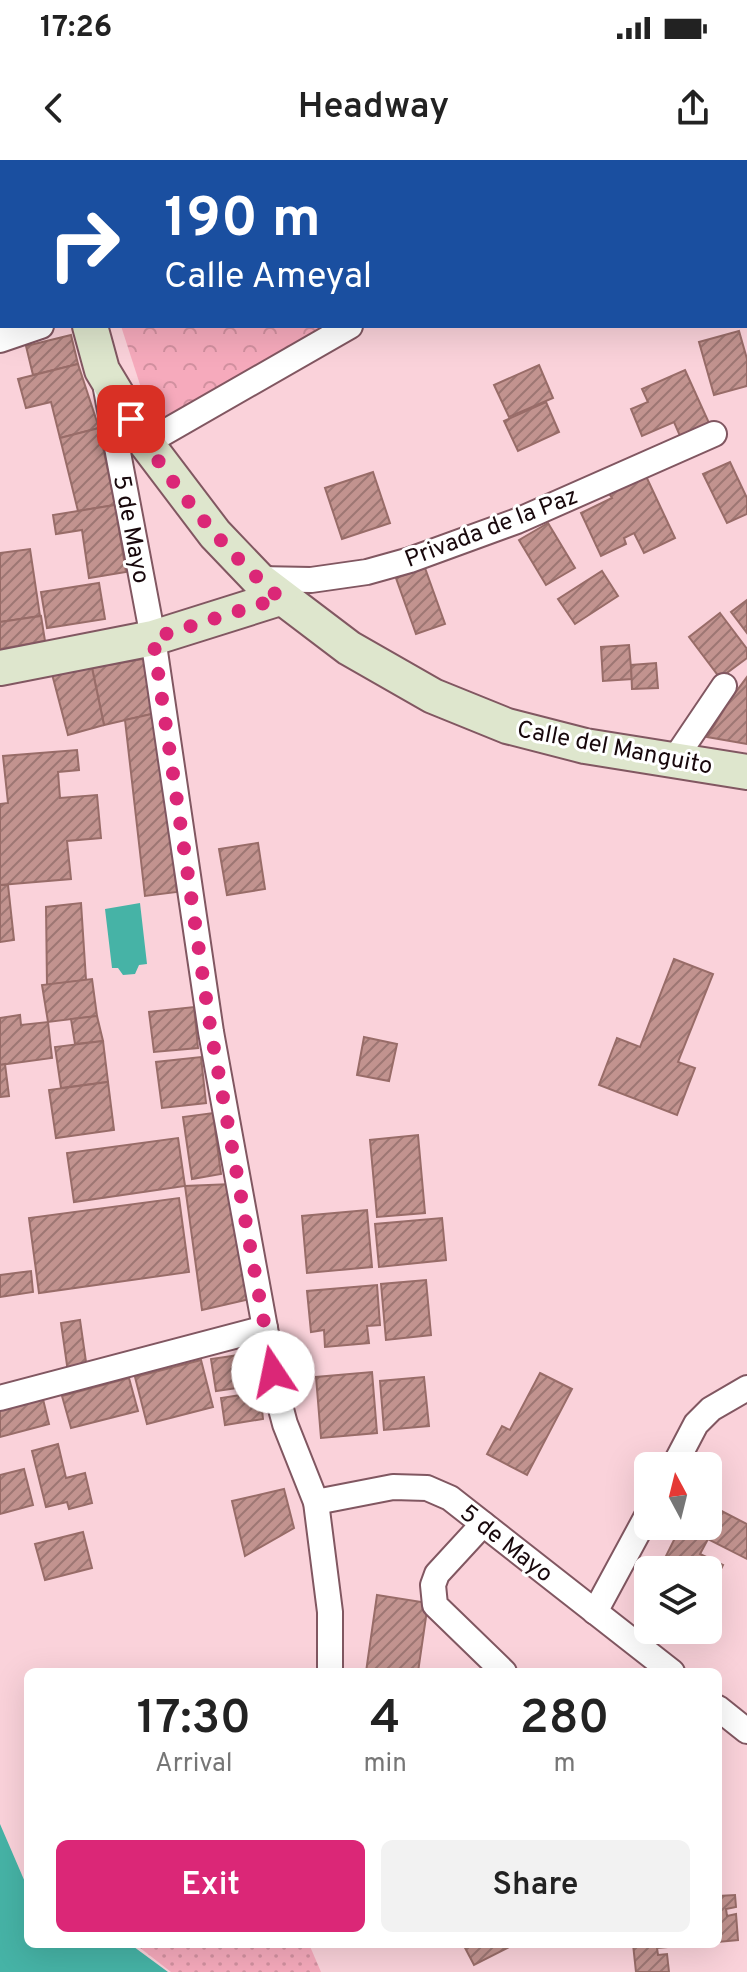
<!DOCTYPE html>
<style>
:root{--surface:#fff;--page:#f2f2f2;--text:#222;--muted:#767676;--accent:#db2777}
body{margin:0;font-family:Overpass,sans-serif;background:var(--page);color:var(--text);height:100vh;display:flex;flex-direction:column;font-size:30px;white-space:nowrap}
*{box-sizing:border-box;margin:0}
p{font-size:26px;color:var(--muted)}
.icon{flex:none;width:44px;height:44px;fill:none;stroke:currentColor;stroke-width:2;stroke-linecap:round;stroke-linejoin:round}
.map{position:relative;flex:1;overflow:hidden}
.details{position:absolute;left:24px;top:1508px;width:698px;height:280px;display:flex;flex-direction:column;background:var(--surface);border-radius:12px;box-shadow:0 8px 32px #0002}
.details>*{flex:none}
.top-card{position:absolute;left:0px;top:0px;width:748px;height:168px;box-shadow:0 8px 32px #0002;background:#1a4fa0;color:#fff;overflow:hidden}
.needle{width:52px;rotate:353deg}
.buttons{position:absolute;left:634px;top:1292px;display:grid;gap:16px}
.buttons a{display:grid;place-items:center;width:88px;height:88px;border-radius:12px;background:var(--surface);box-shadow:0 8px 32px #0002;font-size:40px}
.pin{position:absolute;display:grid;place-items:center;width:68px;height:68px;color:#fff;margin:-34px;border-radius:16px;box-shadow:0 4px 12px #0006}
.me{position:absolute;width:88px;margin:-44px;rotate:349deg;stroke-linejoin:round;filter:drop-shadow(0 0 6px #0008)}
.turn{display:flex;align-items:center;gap:28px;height:168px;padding:0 32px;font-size:36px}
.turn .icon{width:104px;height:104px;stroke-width:2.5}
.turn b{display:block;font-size:56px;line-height:68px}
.eta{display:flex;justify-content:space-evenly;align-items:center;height:136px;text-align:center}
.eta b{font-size:48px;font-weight:600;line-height:56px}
.primary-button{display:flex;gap:16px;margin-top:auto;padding:16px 32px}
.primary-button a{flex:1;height:92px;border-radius:12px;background:var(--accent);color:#fff;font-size:32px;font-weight:600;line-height:92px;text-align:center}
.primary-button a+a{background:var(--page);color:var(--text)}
.status{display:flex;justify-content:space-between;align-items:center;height:56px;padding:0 40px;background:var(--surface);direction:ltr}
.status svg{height:22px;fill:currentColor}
header{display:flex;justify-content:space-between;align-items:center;height:104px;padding:0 32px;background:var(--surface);font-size:36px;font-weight:600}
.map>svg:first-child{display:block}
.grass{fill:url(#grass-dots)}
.forest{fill:url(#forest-crowns)}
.water{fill:#46b3a6}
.building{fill:url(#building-hatch);stroke:#986c68;stroke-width:2}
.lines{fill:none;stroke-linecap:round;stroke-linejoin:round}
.street-casing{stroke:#815761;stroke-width:28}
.secondary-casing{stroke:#815761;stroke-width:38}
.street{stroke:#fff;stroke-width:24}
.secondary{stroke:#dee6cd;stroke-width:34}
.route{stroke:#db2777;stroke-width:14;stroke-dasharray:0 25.2}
.labels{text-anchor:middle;stroke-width:6;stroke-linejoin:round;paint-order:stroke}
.street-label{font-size:24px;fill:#18080c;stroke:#fff}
</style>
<div class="status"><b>17:26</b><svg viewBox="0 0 49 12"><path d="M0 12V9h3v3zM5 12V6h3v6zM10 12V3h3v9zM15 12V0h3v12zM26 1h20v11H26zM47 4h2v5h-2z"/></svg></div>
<header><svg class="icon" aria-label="back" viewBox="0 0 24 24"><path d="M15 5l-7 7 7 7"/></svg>Headway<svg class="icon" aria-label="share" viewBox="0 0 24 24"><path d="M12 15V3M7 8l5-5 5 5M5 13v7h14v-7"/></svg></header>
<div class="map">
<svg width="747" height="1812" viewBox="0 0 747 1812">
<defs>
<pattern id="grass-dots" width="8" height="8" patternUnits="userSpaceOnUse" patternTransform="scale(2)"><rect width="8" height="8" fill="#f6aabc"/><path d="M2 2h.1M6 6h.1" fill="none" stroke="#d291a0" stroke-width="1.8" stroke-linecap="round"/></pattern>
<pattern id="forest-crowns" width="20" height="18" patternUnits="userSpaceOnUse" patternTransform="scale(2)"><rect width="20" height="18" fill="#f6aabc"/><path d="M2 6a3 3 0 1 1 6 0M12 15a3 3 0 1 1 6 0" fill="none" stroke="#d291a0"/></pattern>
<pattern id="building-hatch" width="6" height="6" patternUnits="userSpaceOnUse" patternTransform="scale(2)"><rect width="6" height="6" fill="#c2938f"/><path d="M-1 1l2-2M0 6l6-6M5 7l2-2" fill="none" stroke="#9d7673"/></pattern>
</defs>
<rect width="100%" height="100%" fill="#fad2da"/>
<!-- grass -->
<path class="grass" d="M 135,1784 L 309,1784 L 321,1812 L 171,1812 Z"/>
<!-- forest -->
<g class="forest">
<path d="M 128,0 L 646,0 L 121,2 Z"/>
<path d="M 121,166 L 339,166 L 155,271 Z"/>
</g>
<!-- water -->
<g class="water">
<path d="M 140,743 L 147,804 L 139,805 L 135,814 L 123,815 L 118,808 L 112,808 L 105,749 Z"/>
<path d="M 0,1664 L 28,1729 L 28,1784 L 130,1784 L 168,1812 L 0,1812 Z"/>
</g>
<!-- building -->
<g class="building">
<path d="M 739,171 L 747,199 L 747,226 L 714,235 L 699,182 Z"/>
<path d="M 71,175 L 78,204 L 33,215 L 26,186 Z"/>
<path d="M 78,204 L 99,268 L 60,278 L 51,242 L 26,248 L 18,219 Z"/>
<path d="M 539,205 L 553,238 L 509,257 L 494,225 Z"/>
<path d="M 685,210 L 709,263 L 680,276 L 674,262 L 642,276 L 631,249 L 648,242 L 642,229 Z"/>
<path d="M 546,242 L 559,272 L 518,291 L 504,261 Z"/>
<path d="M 99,268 L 115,345 L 78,351 L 60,278 Z"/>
<path d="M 730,302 L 747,338 L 747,354 L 727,363 L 703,314 Z"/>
<path d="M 373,312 L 390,363 L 342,379 L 325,328 Z"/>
<path d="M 645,314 L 675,378 L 644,393 L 634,373 L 624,378 L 626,384 L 601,396 L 581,353 L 612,338 L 608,332 Z"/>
<path d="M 115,345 L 126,412 L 89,418 L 82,370 L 56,374 L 53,355 Z"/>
<path d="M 548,363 L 575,408 L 546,425 L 519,380 Z"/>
<path d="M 30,389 L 40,456 L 0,462 L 0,393 Z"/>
<path d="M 425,408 L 445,464 L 416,474 L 396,418 Z"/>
<path d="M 602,411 L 618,436 L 575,464 L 558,439 Z"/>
<path d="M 99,423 L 105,459 L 47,468 L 41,432 Z"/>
<path d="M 747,440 L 747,473 L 731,452 Z"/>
<path d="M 720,453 L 747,489 L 747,498 L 720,518 L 689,477 Z"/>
<path d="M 41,456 L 45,481 L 0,489 L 0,462 Z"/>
<path d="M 629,485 L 632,519 L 603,521 L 601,487 Z"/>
<path d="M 148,498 L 156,553 L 104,565 L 92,508 Z"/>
<path d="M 656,503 L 658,528 L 632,529 L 631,505 Z"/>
<path d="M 92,508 L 104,565 L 68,575 L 52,514 Z"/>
<path d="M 747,517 L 747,584 L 707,577 L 732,537 Z"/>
<path d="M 156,553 L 177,732 L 145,736 L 125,560 Z"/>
<path d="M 77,590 L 79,610 L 58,612 L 60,638 L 97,635 L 101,678 L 67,681 L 71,719 L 0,725 L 0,644 L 8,643 L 3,596 Z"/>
<path d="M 258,683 L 265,729 L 227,735 L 219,689 Z"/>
<path d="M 0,725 L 8,725 L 14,780 L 0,782 Z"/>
<path d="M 81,743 L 86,820 L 47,825 L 46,747 Z"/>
<path d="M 674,799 L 713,814 L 678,902 L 695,908 L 677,955 L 599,925 L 617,878 L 640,887 Z"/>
<path d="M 92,819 L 97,856 L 48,862 L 42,825 Z"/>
<path d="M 194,847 L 198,888 L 154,892 L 149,852 Z"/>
<path d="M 20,855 L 21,865 L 48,862 L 52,898 L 0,905 L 0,858 Z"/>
<path d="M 97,856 L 103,881 L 75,884 L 71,859 Z"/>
<path d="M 364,877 L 397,884 L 389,921 L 357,915 Z"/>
<path d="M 103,881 L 108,922 L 61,928 L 55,887 Z"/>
<path d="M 201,897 L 206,943 L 162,948 L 156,902 Z"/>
<path d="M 5,904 L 9,936 L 0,937 L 0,905 Z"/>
<path d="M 108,922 L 114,970 L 56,978 L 49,930 Z"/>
<path d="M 213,953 L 221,1014 L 192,1019 L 183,957 Z"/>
<path d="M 418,975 L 425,1053 L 377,1057 L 370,980 Z"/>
<path d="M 178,978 L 185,1026 L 74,1042 L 67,993 Z"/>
<path d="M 232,1024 L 250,1139 L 202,1150 L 185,1026 Z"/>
<path d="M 179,1038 L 189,1112 L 39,1133 L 29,1058 Z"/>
<path d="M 367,1050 L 372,1107 L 307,1113 L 302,1056 Z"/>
<path d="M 442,1058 L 446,1100 L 379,1107 L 375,1064 Z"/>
<path d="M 31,1111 L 33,1132 L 0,1137 L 0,1115 Z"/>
<path d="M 426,1120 L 431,1175 L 386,1180 L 381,1124 Z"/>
<path d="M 377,1125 L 380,1165 L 367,1166 L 369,1183 L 325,1187 L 324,1170 L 311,1172 L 307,1131 Z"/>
<path d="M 80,1160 L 87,1209 L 68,1212 L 61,1163 Z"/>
<path d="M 246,1194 L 251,1226 L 216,1231 L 211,1199 Z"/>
<path d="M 201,1200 L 213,1247 L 147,1264 L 135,1217 Z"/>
<path d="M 372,1212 L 377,1273 L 321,1278 L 316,1217 Z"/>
<path d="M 540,1213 L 572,1229 L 527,1315 L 487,1294 L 502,1266 L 510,1270 Z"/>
<path d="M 424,1217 L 429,1266 L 384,1270 L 380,1221 Z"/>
<path d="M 129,1218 L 138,1251 L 71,1268 L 62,1236 Z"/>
<path d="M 260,1232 L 263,1259 L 225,1265 L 221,1238 Z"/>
<path d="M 42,1235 L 49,1264 L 0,1277 L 0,1246 Z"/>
<path d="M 58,1284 L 66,1318 L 85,1313 L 92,1343 L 69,1349 L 67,1342 L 46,1347 L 32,1291 Z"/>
<path d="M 24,1309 L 33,1345 L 0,1354 L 0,1315 Z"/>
<path d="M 284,1329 L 294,1368 L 245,1396 L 232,1341 Z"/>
<path d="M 708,1344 L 747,1364 L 747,1399 L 708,1379 L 700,1394 L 723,1405 L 713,1425 L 708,1422 L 708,1410 L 684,1410 L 664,1400 L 681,1366 L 708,1366 Z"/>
<path d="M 83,1372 L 92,1408 L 45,1420 L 35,1384 Z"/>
<path d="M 377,1435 L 428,1443 L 418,1512 L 366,1512 Z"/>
<path d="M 735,1735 L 736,1747 L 726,1749 L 727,1756 L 736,1754 L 738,1780 L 718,1782 L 718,1736 Z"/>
<path d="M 463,1784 L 515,1784 L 474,1805 Z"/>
<path d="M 633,1784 L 667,1784 L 667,1787 L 657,1788 L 658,1795 L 667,1794 L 669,1812 L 636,1812 Z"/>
</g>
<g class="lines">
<!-- street casing -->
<g class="street-casing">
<g id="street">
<path d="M 656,2 L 659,0"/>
<path d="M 0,180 L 41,166"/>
<path d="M 106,229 L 153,478 L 211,872 L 277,1234 L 285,1264 L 316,1342 L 330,1452 L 330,1512"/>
<path d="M 146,283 L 350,166"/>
<path d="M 258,419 L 311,420 L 367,412 L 410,400 L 517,361 L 714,274"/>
<path d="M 674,600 L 724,526"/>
<path d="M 0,1238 L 265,1168"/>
<path d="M 674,1306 L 696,1264 L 711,1249 L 747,1228"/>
<path d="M 316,1342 L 393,1327 L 427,1328 L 450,1338 L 672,1512"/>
<path d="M 483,1364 L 437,1414 L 433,1425 L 435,1445 L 504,1512"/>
<path d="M 595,1452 L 648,1354"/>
<path d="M 718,1548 L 747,1571"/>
</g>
</g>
<!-- secondary casing -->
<g class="secondary-casing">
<g id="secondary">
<path d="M 47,0 L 47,2"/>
<path d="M 90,166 L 102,210 L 146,283 L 215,374 L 258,419 L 349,488 L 433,536 L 507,566 L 585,586 L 747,612"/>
<path d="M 0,508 L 153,478 L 280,438"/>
</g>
</g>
<!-- street -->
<use href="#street" class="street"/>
<!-- secondary -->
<use href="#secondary" class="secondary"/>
</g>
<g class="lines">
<!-- route -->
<path class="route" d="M 131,259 C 171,324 221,388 280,438 L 153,478 L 211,872 L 273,1212"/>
</g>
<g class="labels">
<!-- street labels -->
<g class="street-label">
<text transform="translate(491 367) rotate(-21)" y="8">Privada de la Paz</text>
<text transform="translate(132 369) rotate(79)" y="8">5 de Mayo</text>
<text transform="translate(615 587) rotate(11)" y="8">Calle del Manguito</text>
<text transform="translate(507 1383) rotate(38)" y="8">5 de Mayo</text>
</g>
</g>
</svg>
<div class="buttons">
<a><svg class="needle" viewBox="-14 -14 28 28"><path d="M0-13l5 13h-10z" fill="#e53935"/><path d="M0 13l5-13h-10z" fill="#767676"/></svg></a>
<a><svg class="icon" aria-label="layers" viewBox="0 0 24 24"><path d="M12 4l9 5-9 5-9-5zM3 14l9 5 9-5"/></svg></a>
</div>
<div class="pin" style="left:131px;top:259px;background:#d93025"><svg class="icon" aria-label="arrive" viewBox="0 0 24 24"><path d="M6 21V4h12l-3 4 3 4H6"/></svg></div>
<svg class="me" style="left:273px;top:1212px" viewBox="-20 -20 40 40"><circle r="19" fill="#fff"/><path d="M0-13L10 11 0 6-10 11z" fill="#db2777"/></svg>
<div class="top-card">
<div class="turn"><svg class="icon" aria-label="right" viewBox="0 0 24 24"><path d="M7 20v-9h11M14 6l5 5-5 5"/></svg><div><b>190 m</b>Calle Ameyal</div></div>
</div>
<section class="details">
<div class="eta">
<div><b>17:30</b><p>Arrival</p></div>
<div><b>4</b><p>min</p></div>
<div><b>280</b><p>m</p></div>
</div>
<div class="primary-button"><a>Exit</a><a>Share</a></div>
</section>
</div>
